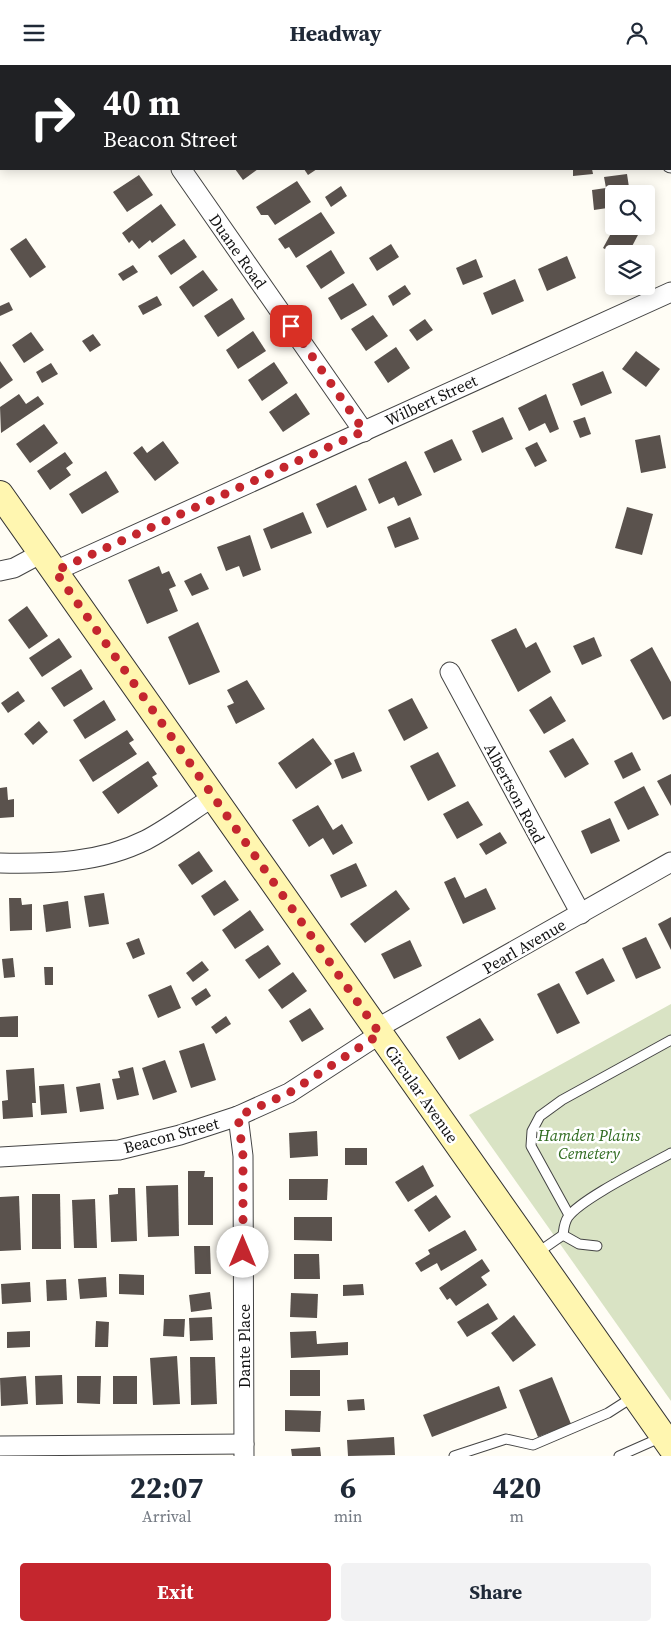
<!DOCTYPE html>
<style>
:root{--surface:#fff;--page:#f2f2f3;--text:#1f2937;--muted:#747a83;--accent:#c4262e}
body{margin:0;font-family:"Source Serif 4",serif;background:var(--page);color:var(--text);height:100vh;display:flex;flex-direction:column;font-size:19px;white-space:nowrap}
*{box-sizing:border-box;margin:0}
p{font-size:16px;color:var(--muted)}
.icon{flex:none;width:28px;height:28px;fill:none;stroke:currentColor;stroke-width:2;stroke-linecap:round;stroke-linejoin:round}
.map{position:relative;height:1391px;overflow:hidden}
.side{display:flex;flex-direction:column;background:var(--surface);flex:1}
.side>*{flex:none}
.guide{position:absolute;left:0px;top:0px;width:671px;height:105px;box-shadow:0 2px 12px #0003;background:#202124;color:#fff;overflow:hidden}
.tools{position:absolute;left:605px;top:120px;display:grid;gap:10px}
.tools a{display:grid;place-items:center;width:50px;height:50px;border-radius:5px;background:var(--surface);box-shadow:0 2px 12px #0003;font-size:25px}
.pin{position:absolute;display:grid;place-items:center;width:42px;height:42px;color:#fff;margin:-21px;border-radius:10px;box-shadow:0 2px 8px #0006}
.me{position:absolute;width:55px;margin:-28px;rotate:0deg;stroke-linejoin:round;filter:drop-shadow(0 0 4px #0008)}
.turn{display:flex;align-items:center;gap:18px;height:105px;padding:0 20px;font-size:22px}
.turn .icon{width:65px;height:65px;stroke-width:2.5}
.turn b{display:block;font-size:35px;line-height:42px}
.eta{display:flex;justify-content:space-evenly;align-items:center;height:85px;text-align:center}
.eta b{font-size:30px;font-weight:700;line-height:35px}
.primary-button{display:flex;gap:10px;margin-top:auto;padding:10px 20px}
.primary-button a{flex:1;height:58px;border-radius:5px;background:var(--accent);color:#fff;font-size:20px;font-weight:700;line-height:58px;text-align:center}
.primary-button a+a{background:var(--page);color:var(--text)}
header{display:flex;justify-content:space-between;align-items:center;height:65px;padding:0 20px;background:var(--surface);font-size:22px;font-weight:700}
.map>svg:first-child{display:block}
.cemetery{fill:#d9e3c4}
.building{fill:#5a524d}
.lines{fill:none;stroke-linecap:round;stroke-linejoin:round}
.service-casing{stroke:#444;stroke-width:11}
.minor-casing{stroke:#444;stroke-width:21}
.secondary-casing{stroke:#333;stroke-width:28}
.service{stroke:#fff;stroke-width:9}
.minor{stroke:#fff;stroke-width:19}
.secondary{stroke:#fff6b0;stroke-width:26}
.route{stroke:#c4262e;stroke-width:9;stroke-dasharray:0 16.2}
.labels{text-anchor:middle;stroke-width:5;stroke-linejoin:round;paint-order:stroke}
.street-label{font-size:16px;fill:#111;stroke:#fff}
.park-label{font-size:16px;font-style:italic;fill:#2f6b1f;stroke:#fff}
</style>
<header><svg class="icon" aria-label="menu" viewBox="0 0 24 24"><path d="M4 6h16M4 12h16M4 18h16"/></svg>Headway<svg class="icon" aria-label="person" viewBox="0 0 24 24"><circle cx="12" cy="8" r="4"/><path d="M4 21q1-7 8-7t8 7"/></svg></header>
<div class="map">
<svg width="671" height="1391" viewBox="0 0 671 1391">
<rect width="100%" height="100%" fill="#fffdf5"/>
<!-- cemetery -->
<path class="cemetery" d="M 671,939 L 671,1336 L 469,1050 Z"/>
<!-- building -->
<g class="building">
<path d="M 235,104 L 258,104 L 243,115 Z"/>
<path d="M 304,104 L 317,104 L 308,110 Z"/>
<path d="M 573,104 L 592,104 L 593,109 L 573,111 Z"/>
<path d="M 627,109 L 630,129 L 614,129 L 614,142 L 594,145 L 592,125 L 606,123 L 604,112 Z"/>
<path d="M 139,110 L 153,130 L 127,147 L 113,127 Z"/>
<path d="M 297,116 L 311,137 L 275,160 L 268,150 L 261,150 L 256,142 Z"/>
<path d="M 341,121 L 347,131 L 331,142 L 325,132 Z"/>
<path d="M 161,139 L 176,160 L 152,178 L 150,175 L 139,184 L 132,175 L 129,178 L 122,168 Z"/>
<path d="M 321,147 L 335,168 L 296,193 L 289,182 L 285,184 L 278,174 Z"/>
<path d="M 615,161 L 628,161 L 639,168 L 628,189 L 614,189 L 603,183 Z"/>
<path d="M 26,173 L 46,202 L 30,213 L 10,184 Z"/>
<path d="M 184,174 L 197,192 L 171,210 L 158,191 Z"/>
<path d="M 391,179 L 399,192 L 377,206 L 369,193 Z"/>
<path d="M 331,185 L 345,208 L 321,224 L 306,201 Z"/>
<path d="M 567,191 L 576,213 L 547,226 L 538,204 Z"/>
<path d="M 476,194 L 483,212 L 463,220 L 456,203 Z"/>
<path d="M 133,200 L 138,207 L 123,216 L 118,209 Z"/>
<path d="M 203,205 L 218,225 L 193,242 L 179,222 Z"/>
<path d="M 515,214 L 524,236 L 492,250 L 483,228 Z"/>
<path d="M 353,218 L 367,240 L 341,255 L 328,233 Z"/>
<path d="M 405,220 L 411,229 L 393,241 L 388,231 Z"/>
<path d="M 157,231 L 162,240 L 143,250 L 138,241 Z"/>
<path d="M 232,233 L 245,254 L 218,272 L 204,251 Z"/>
<path d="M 9,237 L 13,245 L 0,251 L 0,241 Z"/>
<path d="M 373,250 L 388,271 L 366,286 L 351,264 Z"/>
<path d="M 425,254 L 433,265 L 417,276 L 409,265 Z"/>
<path d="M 253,266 L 266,286 L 238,304 L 226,285 Z"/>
<path d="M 31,267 L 44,285 L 24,298 L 12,280 Z"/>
<path d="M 93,269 L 101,280 L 90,287 L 82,276 Z"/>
<path d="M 396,282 L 410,303 L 388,318 L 374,297 Z"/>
<path d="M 636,286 L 660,304 L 646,322 L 622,304 Z"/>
<path d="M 0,296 L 13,315 L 0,324 Z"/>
<path d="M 274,297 L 288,318 L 262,336 L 248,315 Z"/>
<path d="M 51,298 L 58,309 L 42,318 L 36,307 Z"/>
<path d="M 603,306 L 612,328 L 581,341 L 572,319 Z"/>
<path d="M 296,328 L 310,349 L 283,367 L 269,347 Z"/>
<path d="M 19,329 L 26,339 L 38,331 L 44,339 L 1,368 L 0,342 Z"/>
<path d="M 546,329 L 559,364 L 550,368 L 545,358 L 529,366 L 518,343 Z"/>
<path d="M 503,352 L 513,374 L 482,388 L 472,366 Z"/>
<path d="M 585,352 L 591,369 L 580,373 L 573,356 Z"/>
<path d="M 44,359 L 58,378 L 30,398 L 16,379 Z"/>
<path d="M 660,370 L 666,403 L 641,408 L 635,375 Z"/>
<path d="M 452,374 L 462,395 L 434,408 L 424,387 Z"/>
<path d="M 163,376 L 179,398 L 155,416 L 133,388 L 142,381 L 147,388 Z"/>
<path d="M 537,377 L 547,396 L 535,402 L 525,383 Z"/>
<path d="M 65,387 L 73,398 L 66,403 L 71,410 L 50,425 L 37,406 Z"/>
<path d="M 406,396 L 422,430 L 398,441 L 394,432 L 379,439 L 368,414 Z"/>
<path d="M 106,406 L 119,427 L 82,449 L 69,429 Z"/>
<path d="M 356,420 L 367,445 L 327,463 L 316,439 Z"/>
<path d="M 627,442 L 653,449 L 642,490 L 615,483 Z"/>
<path d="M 303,447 L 312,468 L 271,484 L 263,464 Z"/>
<path d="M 410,452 L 419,474 L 395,483 L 387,462 Z"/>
<path d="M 250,470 L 261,505 L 243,512 L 239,501 L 226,506 L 217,482 Z"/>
<path d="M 159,501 L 162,509 L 169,506 L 176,521 L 169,524 L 178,546 L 147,559 L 128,515 Z"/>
<path d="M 201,508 L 209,524 L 192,531 L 184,516 Z"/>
<path d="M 27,541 L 48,571 L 29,584 L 8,555 Z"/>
<path d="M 198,557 L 220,607 L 189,620 L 168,572 Z"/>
<path d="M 516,563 L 526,583 L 536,577 L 551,607 L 518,627 L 491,575 Z"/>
<path d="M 594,572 L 602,591 L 582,600 L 573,581 Z"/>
<path d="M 59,573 L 72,592 L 42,612 L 29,593 Z"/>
<path d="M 652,582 L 671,617 L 671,651 L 663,655 L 630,595 Z"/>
<path d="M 81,604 L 93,624 L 64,642 L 51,623 Z"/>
<path d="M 247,615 L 265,644 L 236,659 L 227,641 L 234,638 L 227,625 Z"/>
<path d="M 18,626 L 25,636 L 8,648 L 1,638 Z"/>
<path d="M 551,631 L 566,656 L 544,669 L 529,645 Z"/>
<path d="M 412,633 L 428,663 L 404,676 L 388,645 Z"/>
<path d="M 104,635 L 116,655 L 85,674 L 73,655 Z"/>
<path d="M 39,656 L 48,667 L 33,680 L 24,669 Z"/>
<path d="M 127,665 L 134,675 L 129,678 L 137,689 L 93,717 L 79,695 Z"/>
<path d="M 313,673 L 332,699 L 296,724 L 278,698 Z"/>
<path d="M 573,673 L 589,699 L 565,713 L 549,686 Z"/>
<path d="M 354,687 L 362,706 L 342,714 L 334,695 Z"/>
<path d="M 438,687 L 456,721 L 428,736 L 410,701 Z"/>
<path d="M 632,687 L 641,705 L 623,714 L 614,696 Z"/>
<path d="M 148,696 L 157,709 L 152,712 L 158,721 L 118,749 L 102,727 Z"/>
<path d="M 671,709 L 671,741 L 657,716 Z"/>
<path d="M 644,721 L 659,750 L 628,765 L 614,737 Z"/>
<path d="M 7,722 L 8,735 L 14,734 L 14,752 L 0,753 L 0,723 Z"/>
<path d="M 468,736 L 483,760 L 457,774 L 443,749 Z"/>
<path d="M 318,740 L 333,765 L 342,759 L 353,778 L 333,790 L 323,773 L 309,782 L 292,755 Z"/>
<path d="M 610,753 L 620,776 L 591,789 L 581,766 Z"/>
<path d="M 500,767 L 507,778 L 486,790 L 479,779 Z"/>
<path d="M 199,786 L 213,806 L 192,820 L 178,800 Z"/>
<path d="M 356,798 L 367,821 L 341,833 L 330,810 Z"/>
<path d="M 455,812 L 465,833 L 486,823 L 496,844 L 463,859 L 444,817 Z"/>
<path d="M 225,815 L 239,835 L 214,851 L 201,831 Z"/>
<path d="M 396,825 L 410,844 L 365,878 L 350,859 Z"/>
<path d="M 104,828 L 109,859 L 89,862 L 84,831 Z"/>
<path d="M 9,833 L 21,833 L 22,840 L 32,839 L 32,865 L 10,866 Z"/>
<path d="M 68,836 L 71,863 L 46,867 L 43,840 Z"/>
<path d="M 250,845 L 264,865 L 235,884 L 222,865 Z"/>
<path d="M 671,852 L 671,885 L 658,859 Z"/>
<path d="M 646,872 L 661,903 L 636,914 L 622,883 Z"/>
<path d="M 139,873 L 145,889 L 133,894 L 126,878 Z"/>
<path d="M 410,875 L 422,901 L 394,914 L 381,889 Z"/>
<path d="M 268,880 L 281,899 L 259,914 L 245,895 Z"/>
<path d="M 13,893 L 15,912 L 4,913 L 2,894 Z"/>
<path d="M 603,893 L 615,916 L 587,930 L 575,907 Z"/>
<path d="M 202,896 L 209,905 L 193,917 L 186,908 Z"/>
<path d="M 44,902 L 53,902 L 53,920 L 45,920 Z"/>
<path d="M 293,907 L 307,926 L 282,944 L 268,925 Z"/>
<path d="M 559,918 L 580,958 L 557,969 L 537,929 Z"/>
<path d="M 171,920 L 181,943 L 158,953 L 148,930 Z"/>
<path d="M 206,923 L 211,931 L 196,941 L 191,933 Z"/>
<path d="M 310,943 L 324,964 L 302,977 L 289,956 Z"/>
<path d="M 18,951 L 18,972 L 0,972 L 0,952 Z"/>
<path d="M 226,951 L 231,959 L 216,969 L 211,962 Z"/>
<path d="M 480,953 L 494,975 L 459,995 L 446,972 Z"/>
<path d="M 204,978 L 216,1015 L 191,1023 L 179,986 Z"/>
<path d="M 165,995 L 177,1027 L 153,1035 L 142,1003 Z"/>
<path d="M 133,1002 L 139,1030 L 117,1035 L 112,1014 L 120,1013 L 118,1006 Z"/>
<path d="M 34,1003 L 36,1038 L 32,1038 L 33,1052 L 3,1054 L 2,1036 L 8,1035 L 6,1005 Z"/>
<path d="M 100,1018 L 104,1044 L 80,1047 L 76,1022 Z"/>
<path d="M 64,1019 L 67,1048 L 41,1050 L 39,1021 Z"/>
<path d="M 317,1066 L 318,1091 L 290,1093 L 289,1068 Z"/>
<rect x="345" y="1083" width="22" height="17"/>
<path d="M 423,1100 L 434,1121 L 408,1137 L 395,1117 Z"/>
<path d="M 188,1106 L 205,1106 L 204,1112 L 213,1112 L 213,1160 L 188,1160 Z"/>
<path d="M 289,1114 L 328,1114 L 327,1135 L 289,1135 Z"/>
<path d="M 178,1120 L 179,1171 L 148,1172 L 146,1121 Z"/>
<path d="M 118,1123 L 135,1123 L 137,1176 L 111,1177 L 109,1130 L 118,1129 Z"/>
<path d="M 32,1129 L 60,1129 L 61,1184 L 32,1184 Z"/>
<path d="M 436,1130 L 451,1152 L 429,1167 L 414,1145 Z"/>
<path d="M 19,1131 L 21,1185 L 0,1186 L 0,1132 Z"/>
<path d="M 95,1134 L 97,1183 L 74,1183 L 72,1135 Z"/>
<path d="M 294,1152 L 332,1152 L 332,1176 L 294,1175 Z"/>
<path d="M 465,1165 L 477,1185 L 441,1206 L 437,1198 L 421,1207 L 415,1198 L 430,1189 L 428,1185 Z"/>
<path d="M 194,1181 L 210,1181 L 211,1209 L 195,1209 Z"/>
<path d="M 294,1189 L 319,1189 L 320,1214 L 294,1214 Z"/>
<path d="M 482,1194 L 490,1206 L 481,1212 L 487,1220 L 456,1241 L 450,1233 L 447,1235 L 439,1223 Z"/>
<path d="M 119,1209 L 144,1210 L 144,1230 L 119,1229 Z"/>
<path d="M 106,1212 L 107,1232 L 80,1234 L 78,1214 Z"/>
<path d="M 66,1214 L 67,1235 L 47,1236 L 46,1215 Z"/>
<path d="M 30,1217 L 31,1237 L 2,1239 L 1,1219 Z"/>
<path d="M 363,1219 L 364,1230 L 343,1231 L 343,1220 Z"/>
<path d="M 210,1227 L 212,1244 L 191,1247 L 189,1230 Z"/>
<path d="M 291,1228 L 318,1229 L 317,1253 L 290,1252 Z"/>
<path d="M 488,1238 L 498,1254 L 467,1272 L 457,1257 Z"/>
<path d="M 514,1250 L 536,1280 L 513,1297 L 491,1268 Z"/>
<path d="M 212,1252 L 213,1275 L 190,1276 L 189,1253 Z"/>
<path d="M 164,1254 L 185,1254 L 184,1272 L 163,1271 Z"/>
<path d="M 96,1256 L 109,1257 L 108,1282 L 95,1282 Z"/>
<path d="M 30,1266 L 30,1282 L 7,1283 L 7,1267 Z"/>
<path d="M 316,1266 L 317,1279 L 348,1277 L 348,1290 L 291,1293 L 290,1267 Z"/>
<path d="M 177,1291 L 180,1339 L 153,1340 L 150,1293 Z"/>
<path d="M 190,1292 L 215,1292 L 217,1339 L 191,1340 Z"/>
<rect x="290" y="1305" width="30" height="26"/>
<path d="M 62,1310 L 63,1339 L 36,1340 L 35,1311 Z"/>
<path d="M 26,1311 L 28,1339 L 1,1341 L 0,1313 Z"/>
<path d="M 77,1311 L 101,1311 L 100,1339 L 77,1338 Z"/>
<rect x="113" y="1311" width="24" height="28"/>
<path d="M 552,1312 L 571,1359 L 538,1372 L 519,1325 Z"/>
<path d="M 499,1321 L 507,1343 L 432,1372 L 423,1350 Z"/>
<path d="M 364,1334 L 365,1345 L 348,1346 L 347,1335 Z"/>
<path d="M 285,1345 L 321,1346 L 320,1367 L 285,1366 Z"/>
<path d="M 394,1372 L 395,1390 L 348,1391 L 347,1375 Z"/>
<path d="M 320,1382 L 321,1391 L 292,1391 L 291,1384 Z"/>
</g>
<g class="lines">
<!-- service casing -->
<g class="service-casing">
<g id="service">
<path d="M 569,1150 L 531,1081 L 532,1066 L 540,1051 L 562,1035 L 671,975"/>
<path d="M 563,1170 C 564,1163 564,1158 568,1152 C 582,1133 648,1101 671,1088"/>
<path d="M 563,1170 L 579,1179 L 597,1181"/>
<path d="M 537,1188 L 563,1170"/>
<path d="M 454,1391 L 506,1374 L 533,1380 L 608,1348 L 633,1332"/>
<path d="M 619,1391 L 662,1372"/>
</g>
</g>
<!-- minor casing -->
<g class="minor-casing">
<g id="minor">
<path d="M 661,0 L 661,1"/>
<path d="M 169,1 L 169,0"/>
<path d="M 670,89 L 671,98"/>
<path d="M 181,104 L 364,367"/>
<path d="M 0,506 L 14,503 L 42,488"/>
<path d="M 55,506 L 671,227"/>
<path d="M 450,607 L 581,849"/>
<path d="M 0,798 C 50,799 100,798 146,775 C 169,763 191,746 213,732"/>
<path d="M 376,964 L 671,797"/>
<path d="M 238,1051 L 243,1091 L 244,1391"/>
<path d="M 0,1092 L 119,1085 L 180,1070 L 238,1051 L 289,1028 L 380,969"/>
<path d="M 0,1381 L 244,1379"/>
</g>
</g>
<!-- secondary casing -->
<g class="secondary-casing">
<path id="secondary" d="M 0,429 L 671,1382"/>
</g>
<!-- service -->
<use href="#service" class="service"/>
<!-- minor -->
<use href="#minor" class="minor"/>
<!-- secondary -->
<use href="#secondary" class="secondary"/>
</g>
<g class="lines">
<!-- route -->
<path class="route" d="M 243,1187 L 243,1091 L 238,1051 L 289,1028 L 380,969 L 55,506 L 364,366 L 291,261"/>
</g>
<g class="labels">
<!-- street labels -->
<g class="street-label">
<text transform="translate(238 186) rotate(55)" y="6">Duane Road</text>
<text transform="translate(431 335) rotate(-25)" y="6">Wilbert Street</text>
<text transform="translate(515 728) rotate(62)" y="6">Albertson Road</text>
<text transform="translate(524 881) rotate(-30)" y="6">Pearl Avenue</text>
<text transform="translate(422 1029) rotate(55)" y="6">Circular Avenue</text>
<text transform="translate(171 1070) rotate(-15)" y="6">Beacon Street</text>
<text transform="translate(244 1281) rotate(-90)" y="6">Dante Place</text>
</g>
<!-- park labels -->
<g class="park-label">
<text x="589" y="1076">Hamden Plains<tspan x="589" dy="18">Cemetery</tspan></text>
</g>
</g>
</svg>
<div class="tools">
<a><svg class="icon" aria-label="search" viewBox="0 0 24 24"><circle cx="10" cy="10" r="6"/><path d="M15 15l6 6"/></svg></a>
<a><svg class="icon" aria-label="layers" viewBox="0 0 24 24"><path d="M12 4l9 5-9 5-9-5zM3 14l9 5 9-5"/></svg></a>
</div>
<div class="pin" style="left:291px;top:261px;background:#d93025"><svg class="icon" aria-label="arrive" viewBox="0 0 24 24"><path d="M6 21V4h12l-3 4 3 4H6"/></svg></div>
<svg class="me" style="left:243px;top:1187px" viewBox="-20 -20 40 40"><circle r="19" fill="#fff"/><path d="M0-13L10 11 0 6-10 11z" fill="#c4262e"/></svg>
<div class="guide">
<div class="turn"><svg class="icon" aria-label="right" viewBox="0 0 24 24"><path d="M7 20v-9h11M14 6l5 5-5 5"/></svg><div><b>40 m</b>Beacon Street</div></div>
</div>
</div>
<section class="side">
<div class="eta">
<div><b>22:07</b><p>Arrival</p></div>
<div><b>6</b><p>min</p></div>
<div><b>420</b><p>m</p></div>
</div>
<div class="primary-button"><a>Exit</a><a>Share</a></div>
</section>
